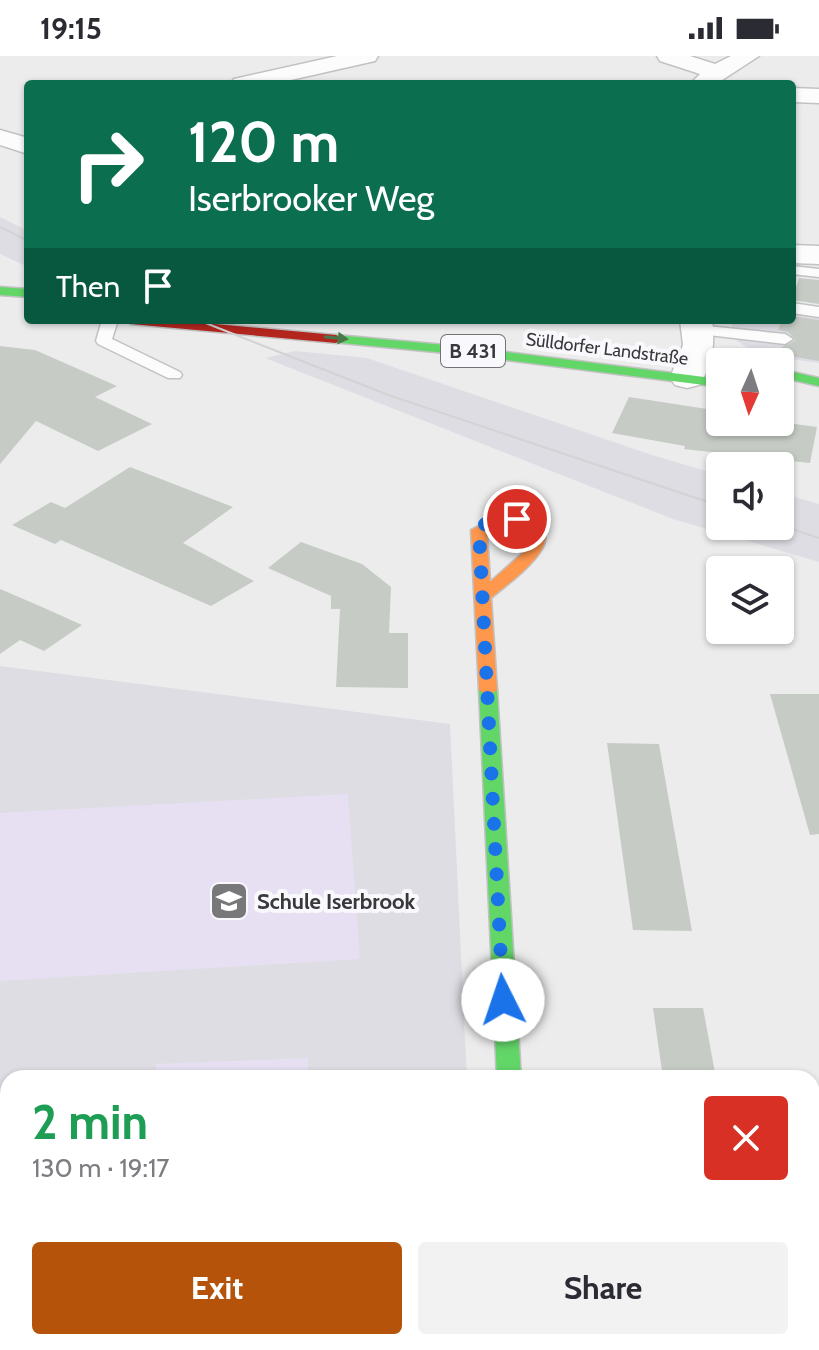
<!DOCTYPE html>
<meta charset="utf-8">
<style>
:root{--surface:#fff;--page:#f2f2f3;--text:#2b2b33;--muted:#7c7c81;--accent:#b45309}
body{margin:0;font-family:Cabin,sans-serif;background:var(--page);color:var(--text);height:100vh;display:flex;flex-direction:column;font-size:30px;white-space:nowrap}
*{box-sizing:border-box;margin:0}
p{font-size:26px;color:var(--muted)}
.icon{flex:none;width:44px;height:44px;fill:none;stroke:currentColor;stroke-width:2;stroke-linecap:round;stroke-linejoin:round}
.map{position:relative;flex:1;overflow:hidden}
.details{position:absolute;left:0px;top:1014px;width:820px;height:280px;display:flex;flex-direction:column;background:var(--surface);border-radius:24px 24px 0 0;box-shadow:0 2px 6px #0004}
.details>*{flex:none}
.banner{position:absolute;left:24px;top:24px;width:772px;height:244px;border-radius:8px;box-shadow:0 2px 6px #0004;background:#0b6e4f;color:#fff;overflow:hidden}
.needle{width:52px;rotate:183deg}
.tools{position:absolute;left:706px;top:292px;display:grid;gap:16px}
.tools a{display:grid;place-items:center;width:88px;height:88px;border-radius:8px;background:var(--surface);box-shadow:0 2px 6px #0004;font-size:40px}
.pin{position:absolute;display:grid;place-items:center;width:68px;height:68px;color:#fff;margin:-34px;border:4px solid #fff;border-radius:50%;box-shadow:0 2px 8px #0007}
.me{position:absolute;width:88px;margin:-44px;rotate:356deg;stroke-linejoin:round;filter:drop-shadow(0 0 6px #0008)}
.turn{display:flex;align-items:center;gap:28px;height:168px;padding:0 32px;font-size:36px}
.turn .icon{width:104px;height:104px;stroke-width:2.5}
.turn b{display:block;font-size:56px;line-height:68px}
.then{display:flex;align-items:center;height:76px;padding:0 32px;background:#0003;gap:16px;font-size:30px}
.round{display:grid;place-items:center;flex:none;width:84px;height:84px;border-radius:8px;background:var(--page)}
.summary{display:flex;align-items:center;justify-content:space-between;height:136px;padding:0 32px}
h1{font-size:48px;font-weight:700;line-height:60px;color:#1e9e55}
.button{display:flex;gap:16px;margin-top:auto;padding:16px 32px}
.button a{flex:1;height:92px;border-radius:8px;background:var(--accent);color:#fff;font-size:32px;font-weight:700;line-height:92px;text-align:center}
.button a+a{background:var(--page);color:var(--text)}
.status{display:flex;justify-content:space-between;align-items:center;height:56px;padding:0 40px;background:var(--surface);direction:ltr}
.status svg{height:22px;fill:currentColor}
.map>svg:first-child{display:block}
.built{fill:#dfdde4}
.green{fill:#e6e0f2}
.building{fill:#c6ccc5}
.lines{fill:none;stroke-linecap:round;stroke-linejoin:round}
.lane-casing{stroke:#c2c2c3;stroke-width:3}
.street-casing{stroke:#c2c2c3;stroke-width:3}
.fast-casing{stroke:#c2c2c3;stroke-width:3}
.slow-casing{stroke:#c2c2c3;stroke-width:3}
.jam-casing{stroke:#c2c2c3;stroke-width:3}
.lane{fill:#fcfcfc;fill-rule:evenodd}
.street{fill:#fcfcfc;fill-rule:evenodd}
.fast{fill:#63d668;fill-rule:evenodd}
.slow{fill:#ff974d;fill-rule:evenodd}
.jam{fill:#b3261e;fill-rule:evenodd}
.tram{stroke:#d3d3d4;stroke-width:2}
.oneway{fill:#4a774c}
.route{stroke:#1a73e8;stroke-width:14;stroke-dasharray:0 25.2}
.labels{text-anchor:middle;stroke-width:8;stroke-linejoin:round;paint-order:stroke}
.far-street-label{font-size:18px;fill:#39383a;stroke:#f9f8fc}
.shield{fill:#f9f8fc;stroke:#737274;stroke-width:2}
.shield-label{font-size:20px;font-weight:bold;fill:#39383a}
.poi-label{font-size:22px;font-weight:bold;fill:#39383a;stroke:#f9f8fc;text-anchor:start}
</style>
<div class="status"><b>19:15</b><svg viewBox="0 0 49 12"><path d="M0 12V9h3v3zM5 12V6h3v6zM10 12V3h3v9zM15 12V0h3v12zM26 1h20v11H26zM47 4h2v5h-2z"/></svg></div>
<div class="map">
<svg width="819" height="1294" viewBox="0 0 819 1294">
<rect width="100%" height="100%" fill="#ececed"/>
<!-- built -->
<g class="built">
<path d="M 0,161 L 28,175 L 28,211 L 0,198 Z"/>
<path d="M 792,255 L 819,259 L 819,307 L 757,298 L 734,283 L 731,264 L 792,264 Z"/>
<path d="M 295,295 L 367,302 L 652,399 L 720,419 L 720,470 L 780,470 L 780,437 L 819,448 L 819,506 L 673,463 L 265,302 Z"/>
<path d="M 0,610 L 450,668 L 467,1022 L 8,1022 L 8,1286 L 479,1286 L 480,1294 L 0,1294 Z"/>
</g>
<!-- green -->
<g class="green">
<path d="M 348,738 L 360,903 L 0,925 L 0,757 Z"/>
<path d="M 308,1002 L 308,1022 L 155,1022 L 156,1008 Z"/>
</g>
<!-- building -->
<g class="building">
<path d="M 799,222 L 819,224 L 819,248 L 792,244 Z"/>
<path d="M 792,260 L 819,264 L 819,305 L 778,298 L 782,291 L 796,284 L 788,276 L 778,274 L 782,264 L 792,264 Z"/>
<path d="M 0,290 L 35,294 L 117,330 L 95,341 L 152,368 L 98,395 L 36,365 L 0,408 Z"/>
<path d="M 629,341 L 720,355 L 720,366 L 780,366 L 817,371 L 810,407 L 684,393 L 685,390 L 612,377 Z"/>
<path d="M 130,411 L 233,451 L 183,487 L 254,525 L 211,550 L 61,484 L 55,488 L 12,469 L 51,446 L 65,452 Z"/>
<path d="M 301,486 L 362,508 L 391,531 L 389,577 L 408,577 L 408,632 L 336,631 L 340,553 L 331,553 L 331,540 L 268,512 Z"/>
<path d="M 0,533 L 42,551 L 82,569 L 44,595 L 20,584 L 0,598 Z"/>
<path d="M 770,638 L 819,638 L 819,778 L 810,779 Z"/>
<path d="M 607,687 L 659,688 L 692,875 L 633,874 Z"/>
<path d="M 653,952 L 703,952 L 716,1022 L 663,1022 Z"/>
</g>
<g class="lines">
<!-- lane casing -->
<g class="lane-casing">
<g id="lane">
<path d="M 792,210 L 819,213 L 819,221 L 792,218 Z"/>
<path d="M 792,247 L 819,251 L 819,261 L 792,257 Z"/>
<path d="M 102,264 L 118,264 L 112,283 L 180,316 L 182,319 L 180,322 L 168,322 L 98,288 L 96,285 Z"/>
<path d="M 697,269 L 785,278 L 793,283 L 785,288 L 691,277 L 691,271 Z"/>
</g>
</g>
<!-- street casing -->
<g class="street-casing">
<g id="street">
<path d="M 337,0 L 378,0 L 375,5 L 273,28 L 230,28 L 234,23 Z"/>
<path d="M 657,0 L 690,0 L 715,8 L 731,0 L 759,0 L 716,28 L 690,28 L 700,18 L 660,5 Z"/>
<path d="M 792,32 L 819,33 L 819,47 L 792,46 Z"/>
<path d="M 0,74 L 28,82 L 28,98 L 0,89 Z"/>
<path d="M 792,189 L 819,190 L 819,208 L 792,207 Z"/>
<path d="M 680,264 L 712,264 C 715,288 713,309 699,329 L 687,332 L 675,329 L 670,322 L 683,289 Z"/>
<path d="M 493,1286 L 559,1286 L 560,1294 L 494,1294 Z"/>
</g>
</g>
<!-- fast casing -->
<g class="fast-casing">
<g id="fast">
<path d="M 0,231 L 28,233 L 28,241 L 0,239 Z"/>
<path d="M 336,279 L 467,291 L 720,323 L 720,331 L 467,299 L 331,286 L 330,283 Z"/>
<path d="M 780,313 L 819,322 L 819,330 L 780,321 Z"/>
<path d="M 488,628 L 497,634 L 521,1022 L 497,1022 L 479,634 Z"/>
</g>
</g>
<!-- slow casing -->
<g class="slow-casing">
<path id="slow" d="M 520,460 C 583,476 512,524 491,542 L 497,634 L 488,640 L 479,634 L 471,474 L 493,462 ZM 510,468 L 524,471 L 528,475 L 527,493 L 490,526 L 487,476 Z"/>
</g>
<!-- jam casing -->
<g class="jam-casing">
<path id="jam" d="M 125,264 L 172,264 L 336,279 L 342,283 L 336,287 L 131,268 Z"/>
</g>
<!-- lane -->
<use href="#lane" class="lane"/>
<!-- street -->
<use href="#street" class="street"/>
<!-- fast -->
<use href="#fast" class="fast"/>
<!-- slow -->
<use href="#slow" class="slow"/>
<!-- jam -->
<use href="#jam" class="jam"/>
<!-- tram -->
<g class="tram">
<path d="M 0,171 L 28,185"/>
<path d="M 198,264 L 391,340 L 720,450"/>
<path d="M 780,469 L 819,482"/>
</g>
</g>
<!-- one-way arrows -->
<defs><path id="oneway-solid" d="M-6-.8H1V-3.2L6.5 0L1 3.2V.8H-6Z" transform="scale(2)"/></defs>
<use class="oneway" href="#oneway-solid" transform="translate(336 282) rotate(6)"/>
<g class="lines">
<!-- route -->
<path class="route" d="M 503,944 L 479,474 C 489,462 501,462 517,463"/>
</g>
<!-- icons -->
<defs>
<g id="school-square" transform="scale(2)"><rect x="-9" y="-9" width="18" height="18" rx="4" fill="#787779" stroke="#f9f8fc"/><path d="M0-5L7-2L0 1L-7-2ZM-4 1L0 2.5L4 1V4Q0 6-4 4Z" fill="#fff"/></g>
</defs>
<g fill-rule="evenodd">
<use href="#school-square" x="229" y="845"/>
</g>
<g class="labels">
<!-- far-street labels -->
<g class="far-street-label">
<text transform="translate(607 293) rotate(7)" y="6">Sülldorfer Landstraße</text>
</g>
<!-- shield labels -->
<rect class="shield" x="441" y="279" width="64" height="32" rx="6"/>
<g class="shield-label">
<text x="473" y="302">B 431</text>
</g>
<!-- poi labels -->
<g class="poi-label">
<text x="257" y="853">Schule Iserbrook</text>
</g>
</g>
</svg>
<div class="tools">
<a><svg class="needle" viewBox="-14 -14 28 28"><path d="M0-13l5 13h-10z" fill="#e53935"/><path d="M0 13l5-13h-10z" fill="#7c7c81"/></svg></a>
<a><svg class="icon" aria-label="sound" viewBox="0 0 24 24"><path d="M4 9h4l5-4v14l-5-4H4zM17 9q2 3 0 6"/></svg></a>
<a><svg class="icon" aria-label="layers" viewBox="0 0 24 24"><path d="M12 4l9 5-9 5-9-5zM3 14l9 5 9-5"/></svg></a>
</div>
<div class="pin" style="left:517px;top:463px;background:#d93025"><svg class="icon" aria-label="arrive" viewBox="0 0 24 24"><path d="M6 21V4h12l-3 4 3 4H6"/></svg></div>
<svg class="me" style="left:503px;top:944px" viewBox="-20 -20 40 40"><circle r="19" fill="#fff"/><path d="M0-13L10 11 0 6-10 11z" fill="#1a73e8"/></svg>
<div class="banner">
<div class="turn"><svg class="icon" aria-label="right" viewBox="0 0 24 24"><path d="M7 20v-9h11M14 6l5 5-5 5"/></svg><div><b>120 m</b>Iserbrooker Weg</div></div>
<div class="then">Then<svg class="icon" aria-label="arrive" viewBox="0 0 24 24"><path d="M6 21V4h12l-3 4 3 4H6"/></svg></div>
</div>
<section class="details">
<div class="summary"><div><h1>2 min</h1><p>130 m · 19:17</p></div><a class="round" style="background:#d93025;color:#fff"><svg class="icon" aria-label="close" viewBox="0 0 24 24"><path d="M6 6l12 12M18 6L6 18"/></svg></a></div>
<div class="button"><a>Exit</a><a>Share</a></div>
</section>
</div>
